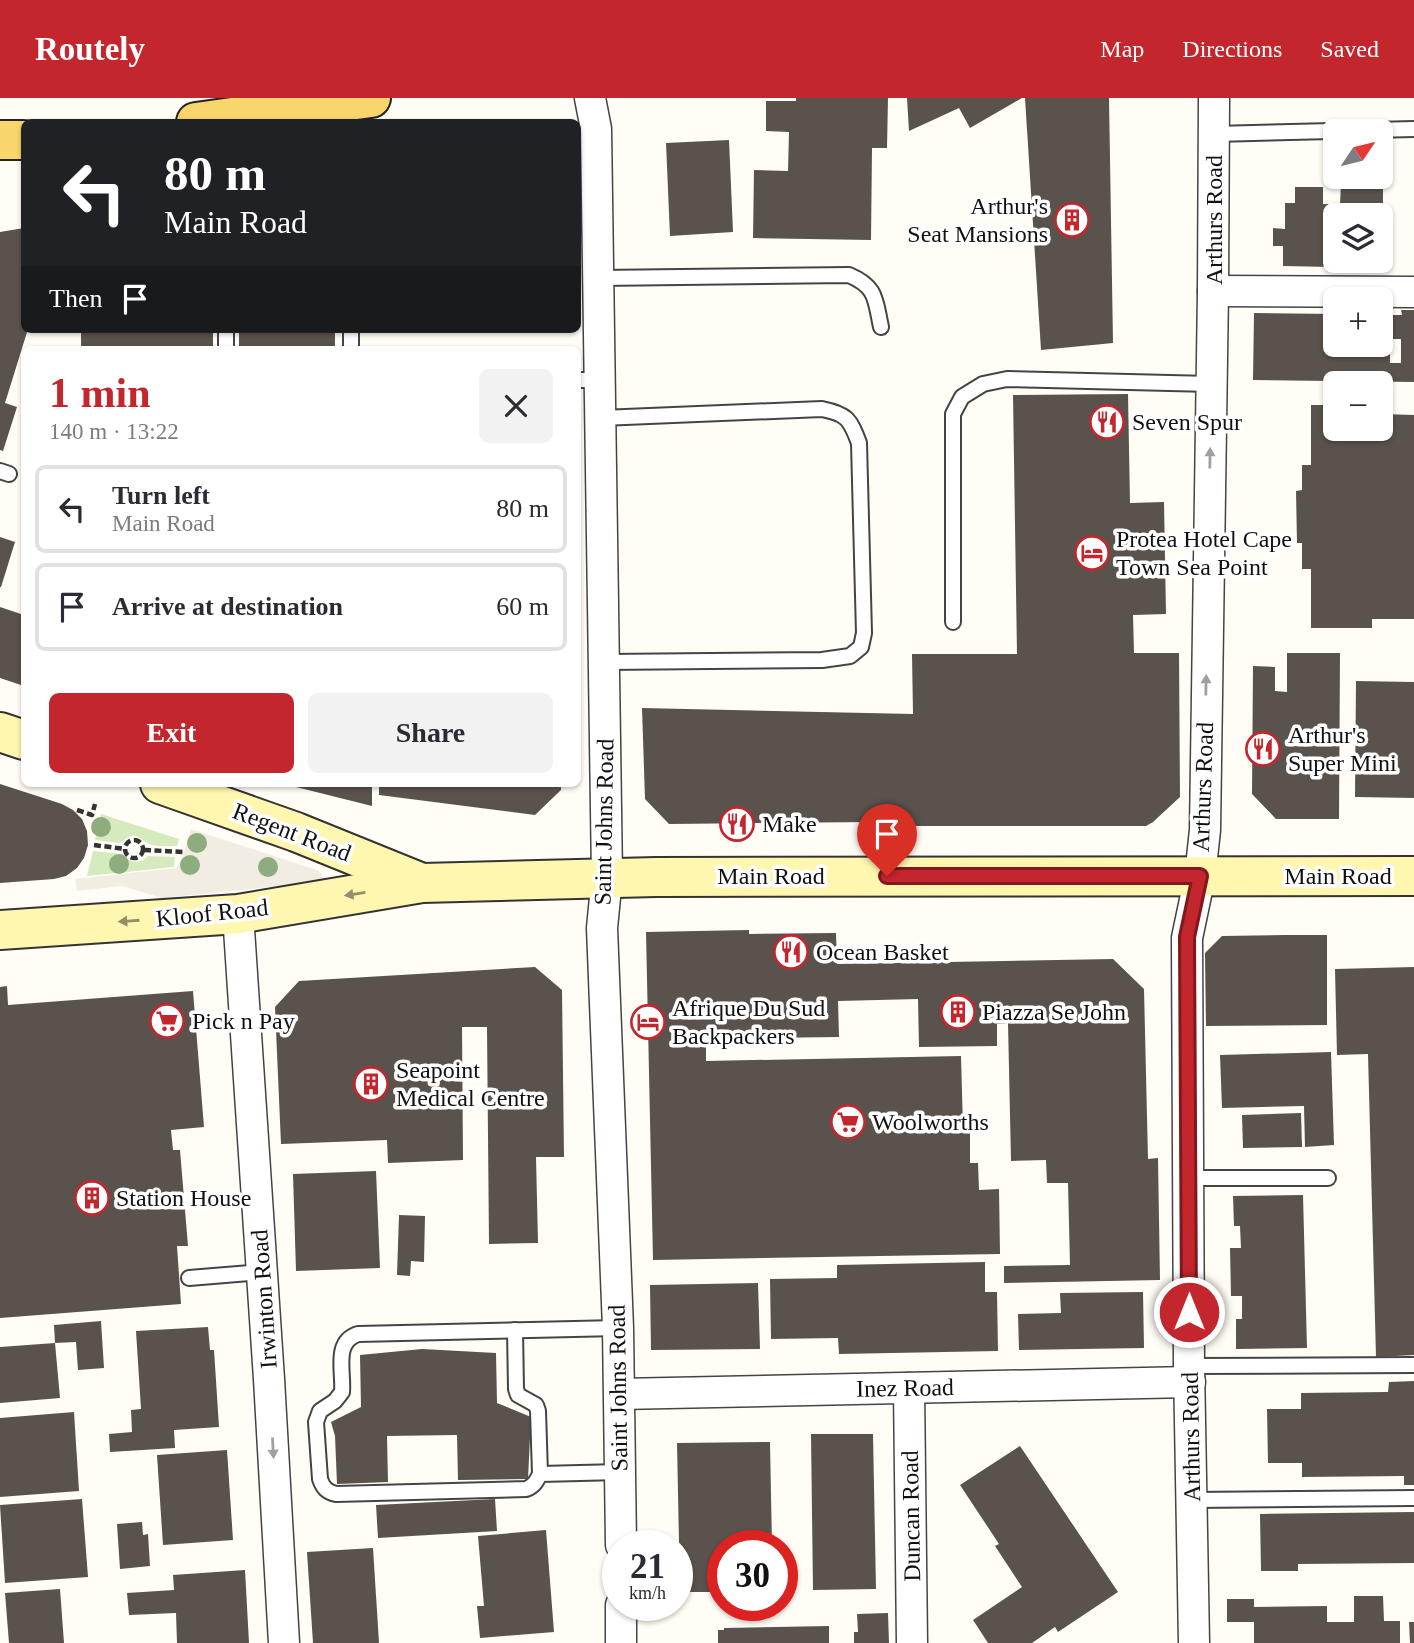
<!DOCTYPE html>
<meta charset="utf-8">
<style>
:root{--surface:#fff;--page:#f2f2f3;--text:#2b2b33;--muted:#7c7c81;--line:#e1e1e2;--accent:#c4262e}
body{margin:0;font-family:Georgia,serif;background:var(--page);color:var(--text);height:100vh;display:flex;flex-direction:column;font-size:26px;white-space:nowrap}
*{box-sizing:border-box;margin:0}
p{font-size:23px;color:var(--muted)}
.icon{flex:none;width:38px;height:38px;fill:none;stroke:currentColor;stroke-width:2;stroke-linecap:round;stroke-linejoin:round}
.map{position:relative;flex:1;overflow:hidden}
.panel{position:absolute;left:21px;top:248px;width:560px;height:441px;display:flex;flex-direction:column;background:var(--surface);border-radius:10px;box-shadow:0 2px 5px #0004}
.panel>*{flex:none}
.guide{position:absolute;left:21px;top:21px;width:560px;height:214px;border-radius:10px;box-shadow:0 2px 5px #0004;background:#202124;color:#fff;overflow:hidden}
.needle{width:46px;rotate:55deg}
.controls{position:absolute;left:1323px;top:21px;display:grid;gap:14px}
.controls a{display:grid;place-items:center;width:70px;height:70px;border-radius:10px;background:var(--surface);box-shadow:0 2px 5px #0004;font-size:35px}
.speed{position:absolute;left:602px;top:1432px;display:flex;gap:14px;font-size:35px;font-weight:700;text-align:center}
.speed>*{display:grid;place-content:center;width:91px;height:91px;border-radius:50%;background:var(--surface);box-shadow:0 2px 5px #0004;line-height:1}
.speed small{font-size:18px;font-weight:400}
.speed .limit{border:10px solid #d22;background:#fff;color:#111}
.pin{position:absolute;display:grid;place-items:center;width:60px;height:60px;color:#fff;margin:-72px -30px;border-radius:50% 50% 50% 0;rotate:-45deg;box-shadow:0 0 7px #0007}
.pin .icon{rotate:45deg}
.me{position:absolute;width:77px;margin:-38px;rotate:0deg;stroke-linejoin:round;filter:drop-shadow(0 0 5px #0008)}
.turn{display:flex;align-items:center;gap:24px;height:147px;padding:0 28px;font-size:32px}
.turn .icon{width:91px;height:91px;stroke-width:2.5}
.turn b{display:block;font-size:49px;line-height:60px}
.then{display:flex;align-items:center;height:66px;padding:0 28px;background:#0003;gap:14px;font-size:26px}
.round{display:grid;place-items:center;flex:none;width:74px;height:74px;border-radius:10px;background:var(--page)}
.summary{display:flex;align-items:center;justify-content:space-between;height:119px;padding:0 28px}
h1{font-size:42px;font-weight:700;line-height:52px;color:var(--accent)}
.button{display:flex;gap:14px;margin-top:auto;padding:14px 28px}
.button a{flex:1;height:80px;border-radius:10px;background:var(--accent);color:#fff;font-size:28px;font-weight:700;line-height:80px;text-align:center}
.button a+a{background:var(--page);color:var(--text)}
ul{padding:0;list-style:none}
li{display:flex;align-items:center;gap:21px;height:88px;margin:0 14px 10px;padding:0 14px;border:4px solid var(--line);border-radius:10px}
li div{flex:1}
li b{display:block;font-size:26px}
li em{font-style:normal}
header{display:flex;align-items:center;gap:42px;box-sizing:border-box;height:98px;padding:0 35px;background:var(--accent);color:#fff}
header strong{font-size:33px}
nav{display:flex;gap:38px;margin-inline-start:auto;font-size:24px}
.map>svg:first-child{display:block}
.green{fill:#d5ebbd}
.plaza{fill:#f1ede2}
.building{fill:#5a524d;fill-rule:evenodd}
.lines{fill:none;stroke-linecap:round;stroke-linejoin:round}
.lane-casing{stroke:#444;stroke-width:18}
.street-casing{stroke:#444;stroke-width:33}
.secondary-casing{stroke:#333;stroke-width:42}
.primary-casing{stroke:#222;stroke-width:42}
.path{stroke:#333;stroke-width:4.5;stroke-dasharray:7 3.5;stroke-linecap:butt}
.lane{stroke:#fff;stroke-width:14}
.street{stroke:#fff;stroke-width:30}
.secondary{stroke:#fff6b0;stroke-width:38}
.primary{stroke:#f9d66b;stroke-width:38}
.tree{fill:#8dad7f}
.oneway{fill:#a0a0a0}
.oneway2{fill:#948f68}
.route-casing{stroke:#7f191e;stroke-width:18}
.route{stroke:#c4262e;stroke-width:12}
.labels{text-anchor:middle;stroke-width:7;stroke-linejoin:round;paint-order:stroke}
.poi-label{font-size:24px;fill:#111;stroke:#fff;text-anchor:start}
.street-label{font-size:24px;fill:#111;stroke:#fff}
</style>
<header>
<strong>Routely</strong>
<nav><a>Map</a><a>Directions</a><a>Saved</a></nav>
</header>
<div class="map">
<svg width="1414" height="1545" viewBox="0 0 1414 1545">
<rect width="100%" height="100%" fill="#fffdf5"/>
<!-- green -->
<g class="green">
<path d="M 101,716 L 179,741 L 177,748 C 170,748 160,749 152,747 C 137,742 139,730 120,745 L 95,742 Z"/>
<path d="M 93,753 L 122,756 C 130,765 140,767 148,758 L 175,759 L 174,769 L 87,778 Z"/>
</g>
<!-- plaza -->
<path class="plaza" d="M 191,731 L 317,772 L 321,775 L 323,779 L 322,782 L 319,784 L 162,800 L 122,788 L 77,793 L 75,781 L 177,770 L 184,754 Z"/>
<!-- building -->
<g class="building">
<path d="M 796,0 L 888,0 L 887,50 L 872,50 L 871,142 L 753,140 L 754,72 L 788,73 L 789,34 L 766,33 L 766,3 L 796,3 Z"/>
<path d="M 907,0 L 1022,0 L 970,30 L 959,10 L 909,33 Z"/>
<path d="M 1025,0 L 1109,0 L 1113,245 L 1041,252 Z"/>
<path d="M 729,42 L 733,134 L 670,138 L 666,45 Z"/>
<path d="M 1346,81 L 1383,81 L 1383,117 L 1357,117 L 1357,106 L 1346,106 L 1346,117 L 1335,117 L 1335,163 L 1382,163 L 1382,170 L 1283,168 L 1283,148 L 1273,148 L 1273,130 L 1285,131 L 1285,105 L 1295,105 L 1295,89 L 1323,89 L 1323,106 L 1340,106 L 1341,86 L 1346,86 Z"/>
<path d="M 24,130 L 24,231 L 28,231 L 5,305 L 17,309 L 3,353 L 0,352 L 0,134 Z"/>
<path d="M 1401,212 L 1414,212 L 1414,284 L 1253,282 L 1254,215 L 1335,216 L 1335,247 L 1381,247 L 1381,217 L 1402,217 ZM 1390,241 L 1401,241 L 1401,265 L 1390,265 Z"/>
<rect x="81" y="231" width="132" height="21"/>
<rect x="239" y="231" width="96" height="21"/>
<path d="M 1128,296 L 1130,405 L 1164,404 L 1166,516 L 1133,517 L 1134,555 L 1179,555 L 1180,699 L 1153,724 L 1146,728 L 913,728 L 913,721 L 873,724 L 669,726 L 645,701 L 642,610 L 913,616 L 912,556 L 1017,556 L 1013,297 Z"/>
<path d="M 1311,307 L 1335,307 L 1335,331 L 1381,331 L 1381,316 L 1414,317 L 1414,521 L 1372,521 L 1372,530 L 1311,530 L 1311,471 L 1302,471 L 1302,445 L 1297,445 L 1296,393 L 1302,392 L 1302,367 L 1311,367 Z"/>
<path d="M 0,439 L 15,444 L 1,489 L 0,489 Z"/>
<path d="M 0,509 L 24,517 L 24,588 L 0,580 Z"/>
<path d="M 1287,555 L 1340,555 L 1339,721 L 1276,721 L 1252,696 L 1253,568 L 1275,569 L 1275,593 L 1287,594 Z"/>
<path d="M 1356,583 L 1414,584 L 1414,700 L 1355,699 Z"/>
<path d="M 0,686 L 62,706 L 73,712 L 82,721 L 87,733 L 88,747 L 84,760 L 77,770 L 66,778 L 54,781 L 0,785 Z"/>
<path d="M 288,686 L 372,686 L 372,708 L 288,687 Z"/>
<path d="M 379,686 L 561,686 L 561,692 L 535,717 L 379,697 Z"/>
<path d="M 749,832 L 749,836 L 836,835 L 837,866 L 1113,861 L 1144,891 L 1148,1061 L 1158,1060 L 1160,1182 L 1004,1185 L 1004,1168 L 1070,1167 L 1068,1085 L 1047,1085 L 1046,1062 L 1011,1063 L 1008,925 L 997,926 L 997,948 L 919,949 L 918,901 L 838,903 L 839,939 L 752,940 L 752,945 L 706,945 L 706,963 L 961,958 L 963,1030 L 970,1030 L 970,1065 L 978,1065 L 979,1092 L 999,1091 L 1000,1156 L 653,1162 L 646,834 Z"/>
<path d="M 1285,837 L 1327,837 L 1327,927 L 1206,928 L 1205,855 L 1222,838 Z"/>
<path d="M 535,869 L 562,892 L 564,1059 L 536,1059 L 538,1145 L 489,1146 L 487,929 L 462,929 L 463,1062 L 388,1065 L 387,1042 L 281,1046 L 275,909 L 299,883 Z"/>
<path d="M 1414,869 L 1414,1257 L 1376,1259 L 1368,956 L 1337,957 L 1335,871 Z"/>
<path d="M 7,888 L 8,907 L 193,893 L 204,1029 L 171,1032 L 173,1052 L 180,1052 L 188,1148 L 177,1148 L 181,1206 L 0,1220 L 0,889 Z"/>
<path d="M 1331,954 L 1334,1047 L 1305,1049 L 1304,1008 L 1222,1010 L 1220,957 Z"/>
<path d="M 1301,1015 L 1302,1049 L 1243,1050 L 1242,1017 Z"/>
<path d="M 376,1073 L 380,1170 L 296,1173 L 293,1076 Z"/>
<path d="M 1303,1097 L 1307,1250 L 1236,1251 L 1236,1221 L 1242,1221 L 1242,1198 L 1231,1198 L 1230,1150 L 1241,1150 L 1240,1128 L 1234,1128 L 1233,1098 Z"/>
<path d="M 399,1117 L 425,1118 L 424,1164 L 411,1163 L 410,1178 L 397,1177 Z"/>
<path d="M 985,1164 L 985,1194 L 997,1194 L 998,1253 L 839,1256 L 838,1240 L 771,1241 L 770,1181 L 837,1180 L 837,1167 Z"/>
<path d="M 758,1185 L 760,1251 L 651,1252 L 650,1187 Z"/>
<path d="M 1143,1194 L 1144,1250 L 1019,1252 L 1018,1216 L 1061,1215 L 1060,1195 Z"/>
<path d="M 101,1223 L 104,1270 L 78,1272 L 76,1244 L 55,1245 L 60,1300 L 0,1305 L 0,1249 L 55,1245 L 54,1227 Z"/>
<path d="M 208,1229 L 210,1252 L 214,1252 L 219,1329 L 174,1332 L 175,1350 L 110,1354 L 109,1336 L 132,1334 L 131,1312 L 141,1311 L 136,1233 Z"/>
<path d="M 422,1251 L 496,1255 L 497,1305 L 531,1319 L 528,1381 L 458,1382 L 457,1337 L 387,1338 L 388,1384 L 337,1386 L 335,1338 L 331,1324 L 361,1309 L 360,1257 Z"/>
<path d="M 1414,1283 L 1414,1387 L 1404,1387 L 1404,1378 L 1302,1379 L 1302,1365 L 1268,1365 L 1267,1311 L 1301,1311 L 1301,1295 L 1388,1294 L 1389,1284 Z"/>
<path d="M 74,1314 L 79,1393 L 0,1399 L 0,1320 Z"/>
<path d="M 811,1336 L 873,1336 L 876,1491 L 813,1492 Z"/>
<path d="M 770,1344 L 772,1447 L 723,1447 L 723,1494 L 680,1494 L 677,1345 Z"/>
<path d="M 1020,1348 L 1118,1494 L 1058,1534 L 1055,1529 L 1032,1545 L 988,1545 L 973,1522 L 1022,1489 L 995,1448 L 999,1446 L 960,1387 Z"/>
<path d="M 227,1352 L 233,1442 L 163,1447 L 157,1357 Z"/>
<path d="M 82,1401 L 88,1479 L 5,1485 L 0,1407 Z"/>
<path d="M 495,1401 L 497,1433 L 378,1440 L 376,1407 Z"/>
<path d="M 1414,1414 L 1414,1465 L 1298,1466 L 1298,1473 L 1261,1473 L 1260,1416 Z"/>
<path d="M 142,1424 L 143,1437 L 148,1436 L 150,1468 L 120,1471 L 117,1426 Z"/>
<path d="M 546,1432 L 554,1534 L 480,1540 L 477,1508 L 484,1508 L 478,1438 Z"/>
<path d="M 373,1450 L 379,1545 L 313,1545 L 307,1454 Z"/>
<path d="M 245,1472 L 249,1545 L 177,1545 L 176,1515 L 129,1517 L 127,1495 L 174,1492 L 173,1477 Z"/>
<path d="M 60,1491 L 64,1545 L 9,1545 L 5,1495 Z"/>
<path d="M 1354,1498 L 1383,1498 L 1384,1523 L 1400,1523 L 1400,1545 L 1254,1545 L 1254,1524 L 1227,1524 L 1227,1501 L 1254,1501 L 1254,1509 L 1327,1508 L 1327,1524 L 1354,1524 Z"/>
<path d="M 888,1515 L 889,1545 L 854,1545 L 854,1534 L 858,1534 L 857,1516 Z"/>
<path d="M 1409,1524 L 1414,1524 L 1414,1545 L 1410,1545 Z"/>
<path d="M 829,1528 L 829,1545 L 718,1545 L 718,1532 L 724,1532 L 724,1530 Z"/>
</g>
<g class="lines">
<!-- lane casing -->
<g class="lane-casing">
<g id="lane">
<path d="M 1214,36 L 1414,31"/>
<path d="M 599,180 L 849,177 C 877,189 875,201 881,229"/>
<path d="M 226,231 L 226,252"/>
<path d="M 351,231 L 351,252"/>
<path d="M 578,282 L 600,282"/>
<path d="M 601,320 L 822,311 C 847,316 850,321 859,345 L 864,535 L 861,549 L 850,558 L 822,562 L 605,564"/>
<path d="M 0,373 L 9,376"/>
<path d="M 953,524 L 953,316 L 962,299 L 983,286 L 1007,281 L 1211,286"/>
<path d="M 1188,1080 L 1328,1080"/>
<path d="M 189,1180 L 263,1174"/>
<path d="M 618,1230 L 358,1236 C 333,1244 344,1274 342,1294 L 335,1303 L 320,1313 L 316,1324 L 320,1381 C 323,1390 327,1394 336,1396 L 526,1391 C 534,1388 536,1384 540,1376 L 620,1374"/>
<path d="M 515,1232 L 516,1291 L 518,1297 L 536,1307 L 538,1313 L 540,1376"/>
<path d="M 1189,1268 L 1414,1267"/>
<path d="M 1192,1402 L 1414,1400"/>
</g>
</g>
<!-- street casing -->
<g class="street-casing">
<g id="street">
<path d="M 590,0 L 596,31 L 607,779 L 602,830 L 618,1230 L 621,1447"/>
<path d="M 1213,193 L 1414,194"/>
<path d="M 238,816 L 269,1281 L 284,1545"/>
<path d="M 909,1290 L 912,1545"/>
<path d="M 620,1296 L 1190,1284"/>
<path d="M 621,1507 L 621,1545"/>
<path d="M 1194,1545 L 1189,1268 L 1187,840 L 1200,778 L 1205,732 L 1213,193 L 1214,0"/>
</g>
</g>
<!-- secondary casing -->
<g class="secondary-casing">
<g id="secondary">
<path d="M 0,634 L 24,642"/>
<path d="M 160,686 L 296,734 L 422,785"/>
<path d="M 0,832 L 238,816 L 422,785 L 656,779 L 1414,778"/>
</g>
</g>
<!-- primary casing -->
<g class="primary-casing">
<g id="primary">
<path d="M 196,24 L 371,0"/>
<path d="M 0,42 L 24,42"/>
</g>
</g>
<!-- path -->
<g class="path">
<path d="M 77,712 L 92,717 L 95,706"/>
<circle cx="134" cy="751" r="9"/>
<path d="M 94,747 L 125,751"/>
<path d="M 144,752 L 184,754"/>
</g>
<!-- lane -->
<use href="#lane" class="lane"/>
<!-- street -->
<use href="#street" class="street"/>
<!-- secondary -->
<use href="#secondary" class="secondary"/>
<!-- primary -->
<use href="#primary" class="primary"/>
</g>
<!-- trees -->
<g class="tree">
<circle cx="101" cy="729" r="10"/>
<circle cx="197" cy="745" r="10"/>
<circle cx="119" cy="766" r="10"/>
<circle cx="190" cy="767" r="10"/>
<circle cx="268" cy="769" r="10"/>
</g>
<!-- one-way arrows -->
<defs><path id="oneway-solid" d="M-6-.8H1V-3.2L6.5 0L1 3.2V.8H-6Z" transform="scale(1.75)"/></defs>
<g class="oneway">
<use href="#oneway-solid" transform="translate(1210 360) rotate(-89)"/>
<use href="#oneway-solid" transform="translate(1206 587) rotate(-89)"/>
<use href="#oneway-solid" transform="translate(273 1350) rotate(87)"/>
</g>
<g class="oneway2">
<use href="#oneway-solid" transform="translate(355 796) rotate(171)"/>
<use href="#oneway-solid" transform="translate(129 823) rotate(176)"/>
</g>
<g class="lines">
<!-- route casing -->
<g class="route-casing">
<path id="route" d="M 887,778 L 1200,778 L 1187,839 L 1189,1214"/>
</g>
<!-- route -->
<use href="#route" class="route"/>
</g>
<!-- icons -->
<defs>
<g id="building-ring" transform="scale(1.75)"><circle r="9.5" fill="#fff" stroke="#c4262e" stroke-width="1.5"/><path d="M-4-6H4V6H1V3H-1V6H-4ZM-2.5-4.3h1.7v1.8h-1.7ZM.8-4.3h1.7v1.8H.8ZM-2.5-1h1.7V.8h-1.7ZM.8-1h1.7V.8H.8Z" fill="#c4262e"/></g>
<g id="restaurant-ring" transform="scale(1.75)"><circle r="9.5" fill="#fff" stroke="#c4262e" stroke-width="1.5"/><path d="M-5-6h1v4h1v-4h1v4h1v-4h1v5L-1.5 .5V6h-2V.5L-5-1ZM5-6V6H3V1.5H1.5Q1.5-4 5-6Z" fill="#c4262e"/></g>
<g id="hotel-ring" transform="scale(1.75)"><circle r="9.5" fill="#fff" stroke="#c4262e" stroke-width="1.5"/><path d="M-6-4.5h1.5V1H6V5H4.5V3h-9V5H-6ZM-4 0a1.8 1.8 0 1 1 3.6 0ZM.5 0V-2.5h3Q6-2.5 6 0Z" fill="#c4262e"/></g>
<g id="supermarket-ring" transform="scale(1.75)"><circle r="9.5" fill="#fff" stroke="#c4262e" stroke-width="1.5"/><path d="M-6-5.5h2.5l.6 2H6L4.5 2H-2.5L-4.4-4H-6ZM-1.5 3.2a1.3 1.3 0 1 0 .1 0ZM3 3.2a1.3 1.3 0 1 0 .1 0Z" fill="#c4262e"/></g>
</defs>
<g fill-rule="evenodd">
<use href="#building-ring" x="1072" y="122"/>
<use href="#restaurant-ring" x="1107" y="324"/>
<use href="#hotel-ring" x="1092" y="455"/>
<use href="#restaurant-ring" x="1263" y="651"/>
<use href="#restaurant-ring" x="737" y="726"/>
<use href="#restaurant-ring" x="791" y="854"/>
<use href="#building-ring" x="958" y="914"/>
<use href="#supermarket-ring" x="167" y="923"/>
<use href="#hotel-ring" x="648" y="924"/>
<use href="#building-ring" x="371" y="986"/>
<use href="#supermarket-ring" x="848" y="1024"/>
<use href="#building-ring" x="92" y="1100"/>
</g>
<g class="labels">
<!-- poi labels -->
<g class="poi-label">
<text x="1048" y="116" text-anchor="end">Arthur's<tspan x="1048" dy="28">Seat Mansions</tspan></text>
<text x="1132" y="332">Seven Spur</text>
<text x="1116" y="449">Protea Hotel Cape<tspan x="1116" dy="28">Town Sea Point</tspan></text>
<text x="1288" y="645">Arthur's<tspan x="1288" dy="28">Super Mini</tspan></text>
<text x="762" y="734">Make</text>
<text x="816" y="862">Ocean Basket</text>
<text x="672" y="918">Afrique Du Sud<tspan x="672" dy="28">Backpackers</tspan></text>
<text x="982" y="922">Piazza Se John</text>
<text x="192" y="931">Pick n Pay</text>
<text x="396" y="980">Seapoint<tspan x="396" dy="28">Medical Centre</tspan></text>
<text x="872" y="1032">Woolworths</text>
<text x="116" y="1108">Station House</text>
</g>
<!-- street labels -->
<g class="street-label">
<text transform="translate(1214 122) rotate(-90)" y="8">Arthurs Road</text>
<text transform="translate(1203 689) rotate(-88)" y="8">Arthurs Road</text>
<text transform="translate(604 724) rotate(-89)" y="8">Saint Johns Road</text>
<text transform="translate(292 734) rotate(21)" y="8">Regent Road</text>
<text x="771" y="786">Main Road</text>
<text x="1338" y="786">Main Road</text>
<text transform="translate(212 815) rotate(-6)" y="8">Kloof Road</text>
<text transform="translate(264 1201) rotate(-94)" y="8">Irwinton Road</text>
<text transform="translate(618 1290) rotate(-91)" y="8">Saint Johns Road</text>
<text transform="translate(905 1290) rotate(-1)" y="8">Inez Road</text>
<text transform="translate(1191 1339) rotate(-91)" y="8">Arthurs Road</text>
<text transform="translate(911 1418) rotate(-91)" y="8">Duncan Road</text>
</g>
</g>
</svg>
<div class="controls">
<a><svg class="needle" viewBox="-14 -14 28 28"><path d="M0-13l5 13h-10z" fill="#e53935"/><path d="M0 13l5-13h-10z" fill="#7c7c81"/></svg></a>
<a><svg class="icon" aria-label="layers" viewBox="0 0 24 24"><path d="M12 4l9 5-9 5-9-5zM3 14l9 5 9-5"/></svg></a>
<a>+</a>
<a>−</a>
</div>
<div class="speed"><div>21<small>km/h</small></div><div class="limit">30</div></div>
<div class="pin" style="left:887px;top:778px;background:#d93025"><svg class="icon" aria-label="arrive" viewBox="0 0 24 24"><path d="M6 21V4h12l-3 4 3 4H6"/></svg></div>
<svg class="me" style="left:1189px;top:1214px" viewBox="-20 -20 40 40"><circle r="17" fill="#c4262e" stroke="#fff" stroke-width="3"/><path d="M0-11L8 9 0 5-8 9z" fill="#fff"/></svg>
<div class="guide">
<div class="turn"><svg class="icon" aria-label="left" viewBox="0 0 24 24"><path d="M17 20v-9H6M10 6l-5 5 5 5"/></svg><div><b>80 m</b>Main Road</div></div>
<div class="then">Then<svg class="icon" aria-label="arrive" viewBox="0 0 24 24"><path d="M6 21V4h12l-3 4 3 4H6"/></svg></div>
</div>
<section class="panel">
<div class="summary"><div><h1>1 min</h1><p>140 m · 13:22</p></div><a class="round"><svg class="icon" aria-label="close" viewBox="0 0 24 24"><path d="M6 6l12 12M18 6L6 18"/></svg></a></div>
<ul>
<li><svg class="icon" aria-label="left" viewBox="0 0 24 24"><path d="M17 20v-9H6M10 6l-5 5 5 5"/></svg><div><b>Turn left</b><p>Main Road</p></div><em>80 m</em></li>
<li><svg class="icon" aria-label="arrive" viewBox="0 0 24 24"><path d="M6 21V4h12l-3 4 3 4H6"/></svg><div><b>Arrive at destination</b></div><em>60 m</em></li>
</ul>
<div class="button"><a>Exit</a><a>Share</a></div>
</section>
</div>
